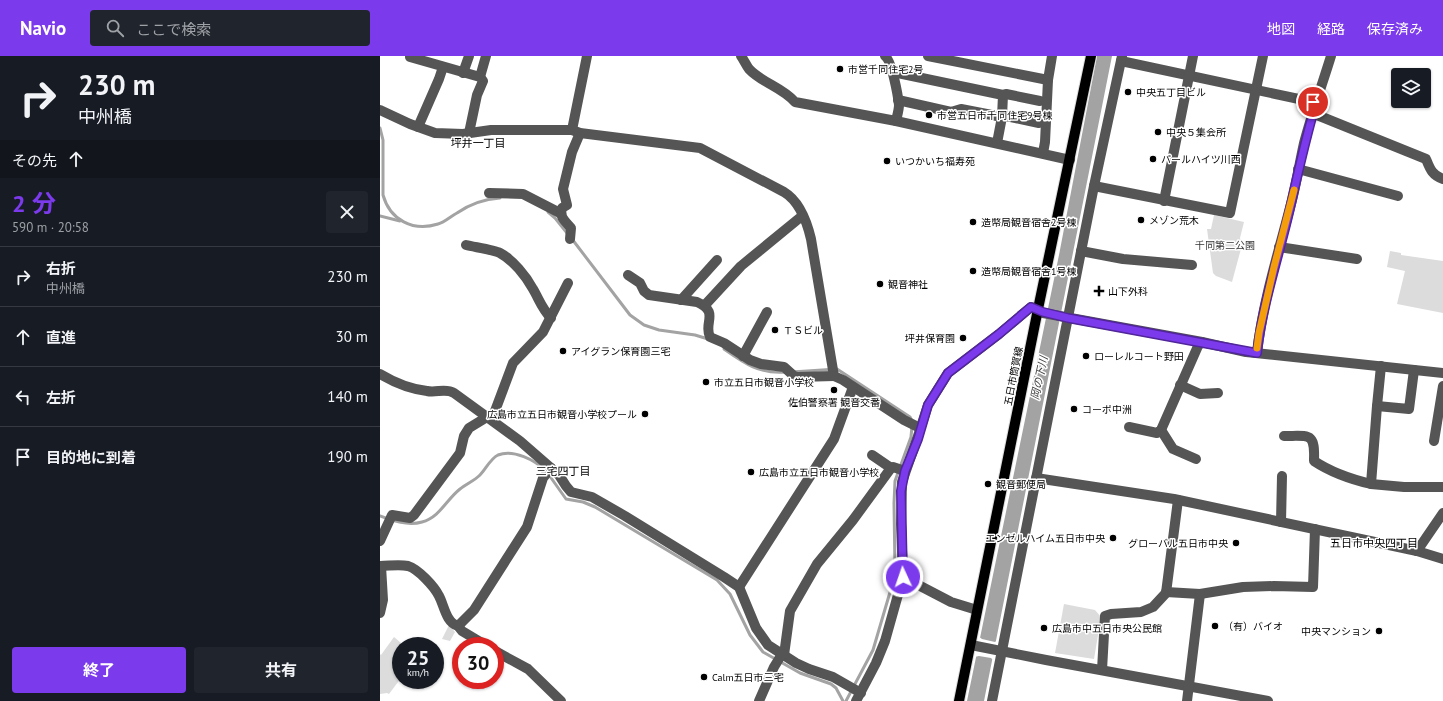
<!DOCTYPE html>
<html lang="ja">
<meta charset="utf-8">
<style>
:root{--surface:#171b24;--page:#20242c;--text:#f1f3f6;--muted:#9ea1a6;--line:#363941;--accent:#7c3aed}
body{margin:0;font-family:"PT Sans","Noto Sans JP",sans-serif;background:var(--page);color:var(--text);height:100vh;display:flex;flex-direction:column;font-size:15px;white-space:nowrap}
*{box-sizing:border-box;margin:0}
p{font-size:13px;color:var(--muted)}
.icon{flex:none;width:22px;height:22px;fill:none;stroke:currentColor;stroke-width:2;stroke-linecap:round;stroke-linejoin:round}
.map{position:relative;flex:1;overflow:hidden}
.details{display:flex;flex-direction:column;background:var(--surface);width:380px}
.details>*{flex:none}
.guide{background:#171b24;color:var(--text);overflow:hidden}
.controls{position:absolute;left:1011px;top:12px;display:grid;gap:8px}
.controls a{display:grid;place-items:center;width:40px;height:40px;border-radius:4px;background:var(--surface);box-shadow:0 1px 3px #0004;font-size:20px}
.speed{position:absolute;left:12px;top:581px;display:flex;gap:8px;font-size:20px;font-weight:700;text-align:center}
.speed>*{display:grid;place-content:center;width:52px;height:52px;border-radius:50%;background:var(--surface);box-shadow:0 1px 3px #0004;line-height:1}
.speed small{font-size:10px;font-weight:400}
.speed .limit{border:6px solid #d22;background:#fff;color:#111}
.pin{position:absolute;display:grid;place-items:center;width:34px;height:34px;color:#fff;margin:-17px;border:2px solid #fff;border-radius:50%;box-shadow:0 1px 4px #0007}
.me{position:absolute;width:44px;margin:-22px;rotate:357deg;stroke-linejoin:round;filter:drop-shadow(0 0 3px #0008)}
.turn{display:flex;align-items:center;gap:14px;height:84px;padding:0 12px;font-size:18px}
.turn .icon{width:52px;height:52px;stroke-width:2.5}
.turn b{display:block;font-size:28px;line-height:34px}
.then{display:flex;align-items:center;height:38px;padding:0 12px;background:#0003;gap:8px;font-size:15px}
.round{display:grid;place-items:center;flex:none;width:42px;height:42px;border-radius:4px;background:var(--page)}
.head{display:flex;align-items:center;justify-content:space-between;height:68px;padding:0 12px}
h1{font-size:24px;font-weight:700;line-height:30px;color:var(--accent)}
.action{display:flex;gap:8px;margin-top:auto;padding:8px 12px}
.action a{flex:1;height:46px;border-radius:4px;background:var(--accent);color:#fff;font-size:16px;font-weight:700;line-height:46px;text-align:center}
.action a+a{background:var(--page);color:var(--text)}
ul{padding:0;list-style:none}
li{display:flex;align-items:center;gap:12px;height:60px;padding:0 12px;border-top:1px solid var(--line)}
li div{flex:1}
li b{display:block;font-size:15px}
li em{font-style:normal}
header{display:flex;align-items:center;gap:24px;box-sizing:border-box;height:56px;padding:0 20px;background:var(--accent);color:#fff}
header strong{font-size:19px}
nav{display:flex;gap:22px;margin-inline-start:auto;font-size:14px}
.search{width:280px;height:36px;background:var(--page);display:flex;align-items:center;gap:10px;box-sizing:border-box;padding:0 14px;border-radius:4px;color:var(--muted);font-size:15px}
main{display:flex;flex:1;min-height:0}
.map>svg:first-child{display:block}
.green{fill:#dcdcdc}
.water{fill:#a3a3a3}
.pier{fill:#fff}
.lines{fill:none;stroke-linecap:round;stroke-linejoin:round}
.stream{stroke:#a3a3a3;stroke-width:3}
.major-casing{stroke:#dbdbdb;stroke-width:12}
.minor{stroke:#555;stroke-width:10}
.major{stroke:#000;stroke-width:10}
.route-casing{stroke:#51269a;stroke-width:10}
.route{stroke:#7c3aed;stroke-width:7}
.slow{stroke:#f59e0b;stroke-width:7}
.poi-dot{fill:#000;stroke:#fff;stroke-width:1.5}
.labels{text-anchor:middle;stroke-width:3;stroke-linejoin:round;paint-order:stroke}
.poi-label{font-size:10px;fill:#000;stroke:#fff;text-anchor:start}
.park-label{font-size:10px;fill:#333;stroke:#fff}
.street-label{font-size:10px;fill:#000;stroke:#fff}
.neighbourhood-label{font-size:11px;fill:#000;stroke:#fff}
.water-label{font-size:11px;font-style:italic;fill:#444;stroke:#fff}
</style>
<header>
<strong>Navio</strong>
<div class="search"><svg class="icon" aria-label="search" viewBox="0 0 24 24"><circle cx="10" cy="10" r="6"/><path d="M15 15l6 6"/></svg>ここで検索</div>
<nav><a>地図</a><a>経路</a><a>保存済み</a></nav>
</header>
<main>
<section class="details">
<div class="guide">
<div class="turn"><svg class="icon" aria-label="right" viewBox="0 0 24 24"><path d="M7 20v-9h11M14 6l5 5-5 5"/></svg><div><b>230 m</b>中州橋</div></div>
<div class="then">その先<svg class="icon" aria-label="ahead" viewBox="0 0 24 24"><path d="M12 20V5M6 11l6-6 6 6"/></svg></div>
</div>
<div class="head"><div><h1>2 分</h1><p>590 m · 20:58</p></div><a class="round"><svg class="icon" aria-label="close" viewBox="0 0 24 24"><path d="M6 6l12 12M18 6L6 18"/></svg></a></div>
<ul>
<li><svg class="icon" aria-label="right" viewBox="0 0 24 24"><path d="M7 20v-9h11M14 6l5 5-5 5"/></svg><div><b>右折</b><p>中州橋</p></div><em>230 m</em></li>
<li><svg class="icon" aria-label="ahead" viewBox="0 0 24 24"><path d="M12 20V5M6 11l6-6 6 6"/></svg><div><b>直進</b></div><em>30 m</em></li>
<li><svg class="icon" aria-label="left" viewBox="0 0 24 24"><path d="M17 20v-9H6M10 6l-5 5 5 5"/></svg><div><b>左折</b></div><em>140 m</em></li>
<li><svg class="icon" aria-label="arrive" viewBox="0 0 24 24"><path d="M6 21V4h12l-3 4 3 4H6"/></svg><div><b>目的地に到着</b></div><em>190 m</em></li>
</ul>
<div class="action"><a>終了</a><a>共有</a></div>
</section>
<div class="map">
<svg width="1063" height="645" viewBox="0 0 1063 645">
<rect width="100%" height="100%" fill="#fff"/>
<!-- green -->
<g class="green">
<path d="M 834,159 L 864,166 L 860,182 L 862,189 L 852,226 L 836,220 L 833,217 L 827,173 L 831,173 Z"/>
<path d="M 1010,195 L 1021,197 L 1021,199 L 1063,205 L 1063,257 L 1017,248 L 1025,215 L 1007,211 Z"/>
<path d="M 684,548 L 715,554 L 721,561 L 714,603 L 675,597 Z"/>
<path d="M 69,569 L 75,576 L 70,585 L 62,583 Z"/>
<path d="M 14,581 L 21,587 L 30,590 L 21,590 L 21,622 L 9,638 L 7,637 L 0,638 L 0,598 L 1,599 Z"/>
</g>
<!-- water -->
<path class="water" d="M 717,0 L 732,0 L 604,645 L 587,645 L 679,199 Z"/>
<!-- pier -->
<path class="pier" d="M 598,580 L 602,583 L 615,586 L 618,584 L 614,605 L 611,602 L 599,600 L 594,601 Z"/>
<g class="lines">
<!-- stream -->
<g class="stream">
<path d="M 0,72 L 3,84 L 3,139 C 10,164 33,176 58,168 C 65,166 71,160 77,157 C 90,148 105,143 120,142"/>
<path d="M 168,156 L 175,162 L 187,177"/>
<path d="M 0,160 L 20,165"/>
<path d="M 192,183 L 250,259 L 264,269 L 279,274 L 315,279 L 328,283"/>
<path d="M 344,293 C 364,307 379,318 405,316"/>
<path d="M 412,316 L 457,313 L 530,361 L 532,365"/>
<path d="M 169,419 L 186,443 L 203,446 L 215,451 L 337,524 L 350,538 L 370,579 L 383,596 L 420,617 L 451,628 L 456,632 L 463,645"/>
<path d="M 0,460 C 13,465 28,470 42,466 C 60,461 66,444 80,433 C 86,428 94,425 100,419 C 106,413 110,403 118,399 C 133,393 156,404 165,415"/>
<path d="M 466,645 L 493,594 L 513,526 L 515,515 L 514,447 L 515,425 L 531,381 L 532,370"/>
</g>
<!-- major casing -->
<g class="major-casing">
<path id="major" d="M 579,645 L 658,253 L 711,0"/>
</g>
<!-- minor -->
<g class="minor">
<path d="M 361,0 C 364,4 366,9 369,13 C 382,27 402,31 415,46 L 516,65 L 690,104"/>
<path d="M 505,0 C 512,5 518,40 519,49 C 519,54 517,60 516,65"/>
<path d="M 548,0 L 668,24"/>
<path d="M 30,1 L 100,21 L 103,25 L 97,39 L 89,77"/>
<path d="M 741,5 L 933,46 L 936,47 L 937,59 L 1046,103 C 1050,113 1052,119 1063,123"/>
<path d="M 513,16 L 623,39 L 622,61 L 617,87"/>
<path d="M 83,17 L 89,0"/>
<path d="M 100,21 L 106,0"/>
<path d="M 623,39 L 626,38 L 660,45"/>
<path d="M 518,44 L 571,56 L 581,53 L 622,61 L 626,60 L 659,67"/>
<path d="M 0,54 L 30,68 L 55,77 L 83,78 L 111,74 L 192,74 L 200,77 L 320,92 L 404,136 C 419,145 427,166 431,183 L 454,320 L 463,324 L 524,364 L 540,372"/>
<path d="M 38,71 L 59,23 L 63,11"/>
<path d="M 192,74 L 207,0"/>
<path d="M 663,97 L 665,86 L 668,24 L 672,0"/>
<path d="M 918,113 L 1018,140"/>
<path d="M 714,130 L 850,157 L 883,0"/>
<path d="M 109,137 L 143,138 L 180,157"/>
<path d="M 784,145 L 813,0"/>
<path d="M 190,183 L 191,172 C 185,165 179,161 182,152 L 187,149 L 183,133 L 192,96 L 200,77"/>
<path d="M 86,189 C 94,191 114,194 120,197 C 133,204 146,220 153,233 C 159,243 162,253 171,262"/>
<path d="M 899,191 L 977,203"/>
<path d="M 701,195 L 743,203 L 812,209"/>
<path d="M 248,219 L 260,227 L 264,235 L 269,239 L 317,246 C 340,256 323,267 330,281 L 344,287 L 370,304 L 381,308 L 404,311 L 414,320 L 418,321 L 454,320"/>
<path d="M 301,244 L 337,204"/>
<path d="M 325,249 L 361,210 L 422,160"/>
<path d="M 877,297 C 883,243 900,192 913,140 C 917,123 920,105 924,87 C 932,57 942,29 951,0"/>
<path d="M 363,300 L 387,256"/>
<path d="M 1001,310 L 997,350 L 991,428 L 1024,431 L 1063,431"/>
<path d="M 0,318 C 15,327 30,333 47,335 C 56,337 66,332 74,337 L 140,385 L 179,419 L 186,430 L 191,436 L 212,441 L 245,460 L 344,521 L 359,531 L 376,572 L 388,589 L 416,607 L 429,613 L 453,621 L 481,637"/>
<path d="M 800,329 L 820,338 L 838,337"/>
<path d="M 997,350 L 1029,353 L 1034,314"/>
<path d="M 112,363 L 133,307 L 163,276 L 188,227"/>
<path d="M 749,371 L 777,377 L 781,374 L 818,290 L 822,286"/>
<path d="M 781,374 L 793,393 L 816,403"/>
<path d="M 904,380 C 930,380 935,376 934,405 C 952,417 970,423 991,428"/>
<path d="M 1054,385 L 1063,330"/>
<path d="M 492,399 L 511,412"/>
<path d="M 656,422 L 794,443 L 1037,495 L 1063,503"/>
<path d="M 901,466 L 902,420"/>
<path d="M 0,485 L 12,459 L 30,462 L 34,459 L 80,397 L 84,380 L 89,372 L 107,361"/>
<path d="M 1037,495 L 1063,457"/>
<path d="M 0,510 C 9,510 19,508 28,510 C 38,513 54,530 59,540 C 64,549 66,567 78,570 L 82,575 L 107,590"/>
<path d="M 523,521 L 571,546 L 597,554"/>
<path d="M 359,531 L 454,383 L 473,331"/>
<path d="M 786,536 L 820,538 L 863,531 L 894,530 L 933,531 L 935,473"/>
<path d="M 0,557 L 3,544 L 1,510"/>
<path d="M 78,570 L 94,554 L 147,471 L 163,422 L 171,412"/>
<path d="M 591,589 L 666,604 L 888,645"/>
<path d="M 115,595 L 148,613 L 181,645"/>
<path d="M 404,599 L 410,555 L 437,508 L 473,464 L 511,412 L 513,411 L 525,415"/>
<path d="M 722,614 L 725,560 L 731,558 L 761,556 L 773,551 L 786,537 L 798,444"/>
<path d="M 379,645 L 394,611 L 402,598"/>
<path d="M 476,645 L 496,607 L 505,585 L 523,521 L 521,468 L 522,426 L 537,383 L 548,349 L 568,317 L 619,278 L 651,251 L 663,257 L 822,286 L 866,296 L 1063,317"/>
<path d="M 612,645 L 714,130 L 742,0"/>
<path d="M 807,645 L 820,538"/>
</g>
<!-- major -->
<use href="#major" class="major"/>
</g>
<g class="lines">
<!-- route casing -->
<g class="route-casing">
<path id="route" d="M 523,521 L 521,435 L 525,415 L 538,383 L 548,349 L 568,317 L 619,278 L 651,251 L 663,256 L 688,262 L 877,297 C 883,243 902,192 913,139 C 920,108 927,78 936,47 L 933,46"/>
</g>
<!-- route -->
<use href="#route" class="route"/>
<!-- slow -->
<path class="slow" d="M 877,292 L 879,277 L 894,211 L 914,134"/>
</g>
<!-- markers -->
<g class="poi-dot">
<circle cx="460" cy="13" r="4"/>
<circle cx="748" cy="36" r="4"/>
<circle cx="549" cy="59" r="4"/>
<circle cx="778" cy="76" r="4"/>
<circle cx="773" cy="103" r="4"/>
<circle cx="507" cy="105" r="4"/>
<circle cx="761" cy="164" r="4"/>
<circle cx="593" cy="166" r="4"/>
<circle cx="593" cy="215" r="4"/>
<circle cx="500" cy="228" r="4"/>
<path d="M717 229h4v4h4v4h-4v4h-4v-4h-4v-4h4z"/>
<circle cx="395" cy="274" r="4"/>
<circle cx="583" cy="282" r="4"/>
<circle cx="183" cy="295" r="4"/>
<circle cx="706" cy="300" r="4"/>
<circle cx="326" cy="326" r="4"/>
<circle cx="454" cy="334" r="4"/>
<circle cx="694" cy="353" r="4"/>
<circle cx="265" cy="358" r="4"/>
<circle cx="371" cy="416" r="4"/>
<circle cx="608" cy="428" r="4"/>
<circle cx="733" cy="482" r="4"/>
<circle cx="856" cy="487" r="4"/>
<circle cx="835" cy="570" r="4"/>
<circle cx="664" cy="572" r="4"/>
<circle cx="999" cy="575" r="4"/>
<circle cx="324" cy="621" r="4"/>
</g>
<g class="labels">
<!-- poi labels -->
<g class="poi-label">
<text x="468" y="17">市営千同住宅2号</text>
<text x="756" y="40">中央五丁目ビル</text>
<text x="557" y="63">市営五日市千同住宅9号棟</text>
<text x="786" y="80">中央５集会所</text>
<text x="781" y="107">パールハイツ川西</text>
<text x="515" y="109">いつかいち福寿苑</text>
<text x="769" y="168">メゾン荒木</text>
<text x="601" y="170">造幣局観音宿舎2号棟</text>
<text x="601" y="219">造幣局観音宿舎1号棟</text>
<text x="508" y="232">観音神社</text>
<text x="728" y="239">山下外科</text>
<text x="403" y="278">ＴＳビル</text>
<text x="575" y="286" text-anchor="end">坪井保育園</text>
<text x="191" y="299">アイグラン保育園三宅</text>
<text x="714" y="304">ローレルコート野田</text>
<text x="334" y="330">市立五日市観音小学校</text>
<text x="454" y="350" text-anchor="middle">佐伯警察署 観音交番</text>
<text x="702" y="357">コーポ中洲</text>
<text x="257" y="362" text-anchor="end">広島市立五日市観音小学校プール</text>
<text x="379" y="420">広島市立五日市観音小学校</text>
<text x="616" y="432">観音郵便局</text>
<text x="725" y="486" text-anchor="end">エンゼルハイム五日市中央</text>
<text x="848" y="491" text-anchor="end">グローバル五日市中央</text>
<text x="843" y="574">（有）バイオ</text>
<text x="672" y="576">広島市中五日市央公民館</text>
<text x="991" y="579" text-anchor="end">中央マンション</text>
<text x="332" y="625">Calm五日市三宅</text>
</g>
<!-- park labels -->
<g class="park-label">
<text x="845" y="193">千同第二公園</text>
</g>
<!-- street labels -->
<g class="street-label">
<text transform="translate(633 320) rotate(-79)" y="4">五日市筒賀線</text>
</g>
<!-- neighbourhood labels -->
<g class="neighbourhood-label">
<text x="98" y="91">坪井一丁目</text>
<text x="183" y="419">三宅四丁目</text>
<text x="994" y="491">五日市中央四丁目</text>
</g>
<!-- water labels -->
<g class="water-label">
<text transform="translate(659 322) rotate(-78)" y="4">岡の下川</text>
</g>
</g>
</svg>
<div class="controls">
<a><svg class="icon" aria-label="layers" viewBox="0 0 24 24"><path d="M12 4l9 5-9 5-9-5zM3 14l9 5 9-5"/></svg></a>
</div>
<div class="speed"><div>25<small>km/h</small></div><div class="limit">30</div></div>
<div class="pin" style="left:933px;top:46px;background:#d93025"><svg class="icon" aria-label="arrive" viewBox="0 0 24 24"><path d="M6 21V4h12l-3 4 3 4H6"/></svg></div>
<svg class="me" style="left:523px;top:521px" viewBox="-20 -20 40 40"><circle r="17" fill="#7c3aed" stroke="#fff" stroke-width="3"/><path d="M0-11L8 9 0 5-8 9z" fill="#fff"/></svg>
</div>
</main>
